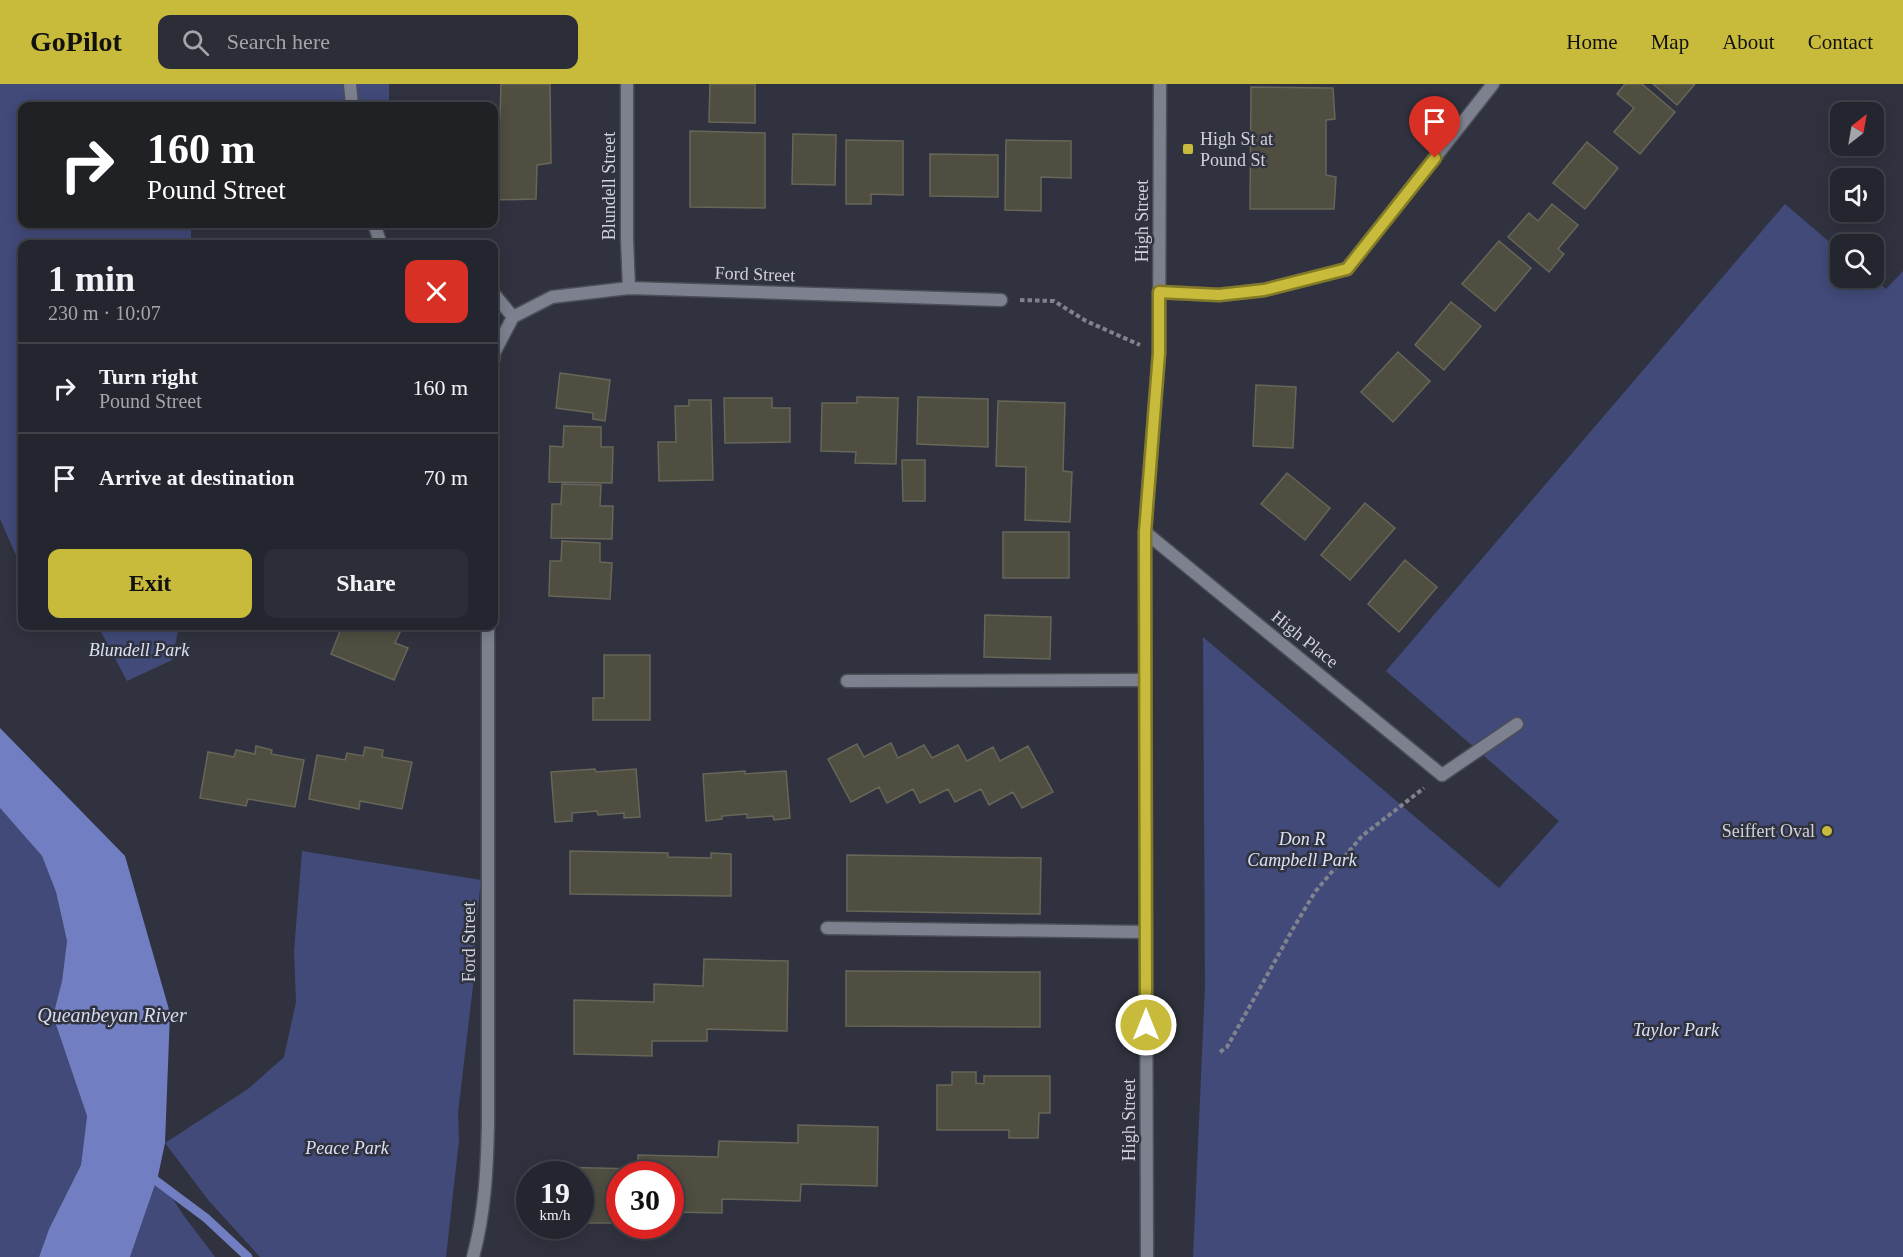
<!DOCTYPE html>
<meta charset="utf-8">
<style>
:root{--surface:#24262f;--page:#2c2e37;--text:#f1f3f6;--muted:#a3a5aa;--line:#41434b;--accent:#c8bb3b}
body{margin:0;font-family:Georgia,serif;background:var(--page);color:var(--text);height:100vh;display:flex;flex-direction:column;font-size:22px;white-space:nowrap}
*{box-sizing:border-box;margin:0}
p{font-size:20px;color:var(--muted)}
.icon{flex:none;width:33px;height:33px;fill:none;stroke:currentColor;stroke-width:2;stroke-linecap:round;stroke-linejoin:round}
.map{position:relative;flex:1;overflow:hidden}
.side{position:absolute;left:18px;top:156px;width:480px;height:390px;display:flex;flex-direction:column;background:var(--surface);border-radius:12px;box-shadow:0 3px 15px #0003,0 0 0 2px var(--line)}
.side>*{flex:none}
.hud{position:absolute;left:18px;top:18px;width:480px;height:126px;border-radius:12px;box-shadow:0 3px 15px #0003,0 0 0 2px var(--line);background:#202124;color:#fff;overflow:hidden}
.needle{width:39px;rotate:31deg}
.tools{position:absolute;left:1830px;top:18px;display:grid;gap:12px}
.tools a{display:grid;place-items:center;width:54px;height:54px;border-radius:12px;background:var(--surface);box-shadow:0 3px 15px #0003,0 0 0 2px var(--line);font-size:30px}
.speed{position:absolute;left:516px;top:1077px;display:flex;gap:12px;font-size:30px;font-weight:700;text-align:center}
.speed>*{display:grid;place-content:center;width:78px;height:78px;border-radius:50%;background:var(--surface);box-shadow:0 3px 15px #0003,0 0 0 2px var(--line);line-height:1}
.speed small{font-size:15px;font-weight:400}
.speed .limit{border:9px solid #d22;background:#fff;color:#111}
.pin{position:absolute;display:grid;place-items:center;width:51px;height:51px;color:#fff;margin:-62px -26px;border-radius:50% 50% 50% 0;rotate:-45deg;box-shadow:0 0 6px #0007}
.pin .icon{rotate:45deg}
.me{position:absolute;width:66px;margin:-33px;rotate:0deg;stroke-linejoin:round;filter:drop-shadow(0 0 4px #0008)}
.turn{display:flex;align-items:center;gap:21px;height:126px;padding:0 30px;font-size:27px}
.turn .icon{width:78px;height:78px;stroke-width:2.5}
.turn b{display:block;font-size:42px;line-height:51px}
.round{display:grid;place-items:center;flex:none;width:63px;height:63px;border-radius:12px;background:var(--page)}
.headline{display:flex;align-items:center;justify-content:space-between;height:102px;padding:0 30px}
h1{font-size:36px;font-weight:700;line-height:45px}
.cta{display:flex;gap:12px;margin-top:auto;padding:12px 30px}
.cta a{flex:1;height:69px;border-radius:12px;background:var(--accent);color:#111;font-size:24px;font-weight:700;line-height:69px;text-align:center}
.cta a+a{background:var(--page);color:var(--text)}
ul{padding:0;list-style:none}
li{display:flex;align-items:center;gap:18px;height:90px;padding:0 30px;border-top:2px solid var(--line)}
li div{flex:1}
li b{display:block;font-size:22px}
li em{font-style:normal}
header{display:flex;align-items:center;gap:36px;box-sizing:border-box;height:84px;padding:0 30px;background:var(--accent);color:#111}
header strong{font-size:28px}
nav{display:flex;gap:33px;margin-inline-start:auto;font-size:21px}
.search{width:420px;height:54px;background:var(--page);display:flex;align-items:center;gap:15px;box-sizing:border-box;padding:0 21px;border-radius:12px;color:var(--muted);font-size:22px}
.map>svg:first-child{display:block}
.green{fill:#414a79}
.water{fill:#717ec1}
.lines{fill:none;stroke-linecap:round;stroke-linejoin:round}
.stream{stroke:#717ec1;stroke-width:9}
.building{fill:#4f4e41;stroke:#676658;stroke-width:1.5}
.lane-casing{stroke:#4c4e58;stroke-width:15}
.street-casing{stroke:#4c4e58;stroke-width:15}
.path{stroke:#80838d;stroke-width:4;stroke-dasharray:4.5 3;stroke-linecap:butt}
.lane{stroke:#7d818f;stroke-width:12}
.street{stroke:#7d818f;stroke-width:12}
.route-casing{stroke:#827a26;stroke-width:15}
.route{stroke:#c8bb3b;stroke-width:10}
.poi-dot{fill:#c8bb3b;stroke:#30333f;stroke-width:2}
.labels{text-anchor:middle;stroke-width:5;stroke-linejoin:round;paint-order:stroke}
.poi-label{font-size:18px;fill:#d0d2da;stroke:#30333f;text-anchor:start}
.street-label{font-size:18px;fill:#d0d2da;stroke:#30333f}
.park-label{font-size:18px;font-style:italic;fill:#dce1f4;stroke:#30333f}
.water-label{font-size:20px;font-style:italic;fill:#d7dbee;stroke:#30333f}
</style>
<header>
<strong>GoPilot</strong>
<div class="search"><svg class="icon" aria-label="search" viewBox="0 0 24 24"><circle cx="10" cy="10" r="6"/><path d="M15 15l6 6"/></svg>Search here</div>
<nav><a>Home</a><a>Map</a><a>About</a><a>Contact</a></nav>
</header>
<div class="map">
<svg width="1903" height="1173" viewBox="0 0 1903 1173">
<rect width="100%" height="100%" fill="#30333f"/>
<!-- green -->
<g class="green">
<path d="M 0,0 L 389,0 L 389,22 L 22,22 L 22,140 L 191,140 L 191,160 L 22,160 L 22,485 L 0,435 Z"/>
<path d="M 1785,120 L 1840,167 L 1840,194 L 1872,194 L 1886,205 L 1903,187 L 1903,1173 L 1193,1173 L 1205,902 L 1203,553 L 1499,804 L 1559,737 L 1386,587 Z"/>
<path d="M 83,542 L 179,542 L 172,576 L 127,597 L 101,548 Z"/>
<path d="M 0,724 L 42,772 L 56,808 L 67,857 L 62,897 L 53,932 L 87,1032 L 81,1081 L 49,1145 L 39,1173 L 0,1173 Z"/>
<path d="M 302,767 L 481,796 L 475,853 L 474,894 L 458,1029 L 459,1056 L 446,1173 L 260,1173 L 209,1117 L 165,1059 L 248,1005 L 284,973 L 296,918 L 294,867 Z"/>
<path d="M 158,1092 L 184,1132 L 215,1173 L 130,1173 Z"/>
</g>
<!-- water -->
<path class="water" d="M 0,644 L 125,772 L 170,929 L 165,1059 L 158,1092 L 130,1173 L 39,1173 L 49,1145 L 81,1081 L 87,1032 L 53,932 L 62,897 L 67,857 L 56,808 L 42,772 L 0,724 Z"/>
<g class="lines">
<!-- stream -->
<path class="stream" d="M 147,1090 L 206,1134 L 248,1173"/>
</g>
<!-- building -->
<g class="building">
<path d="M 501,0 L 550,0 L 551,79 L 537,81 L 536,115 L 494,116 L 494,33 L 500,33 Z"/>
<path d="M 710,0 L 755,0 L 755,39 L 709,38 Z"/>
<path d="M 1625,0 L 1642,0 L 1675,28 L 1640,70 L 1614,48 L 1634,24 L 1617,10 Z"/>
<path d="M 1653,0 L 1695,0 L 1677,21 Z"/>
<path d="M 1251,3 L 1333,4 L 1335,35 L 1326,36 L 1326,91 L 1336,93 L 1334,125 L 1250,125 Z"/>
<path d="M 690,47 L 765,49 L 765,124 L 690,123 Z"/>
<path d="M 793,50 L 836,51 L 835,101 L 792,100 Z"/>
<path d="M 846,56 L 903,57 L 903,111 L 871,110 L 871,120 L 846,120 Z"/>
<path d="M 1006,56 L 1071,57 L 1071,94 L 1041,93 L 1041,127 L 1005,126 Z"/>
<path d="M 1587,58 L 1618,84 L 1585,125 L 1553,99 Z"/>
<path d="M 930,70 L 998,71 L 998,113 L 930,112 Z"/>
<path d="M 1552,120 L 1578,141 L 1558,165 L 1564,170 L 1549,188 L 1508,153 L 1529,129 L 1538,137 Z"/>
<path d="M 1499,157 L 1531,184 L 1495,227 L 1462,200 Z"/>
<path d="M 1451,218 L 1481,242 L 1444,286 L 1415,261 Z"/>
<path d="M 1398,268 L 1430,297 L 1393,338 L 1361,308 Z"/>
<path d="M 560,289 L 610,296 L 605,337 L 593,335 L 593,329 L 556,324 Z"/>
<path d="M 1256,301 L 1296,303 L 1293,364 L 1253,362 Z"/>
<path d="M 857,313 L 898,314 L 896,380 L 855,379 L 856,368 L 821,367 L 822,319 L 857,319 Z"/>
<path d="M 918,313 L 988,315 L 988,363 L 917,360 Z"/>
<path d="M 724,314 L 772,314 L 772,324 L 790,324 L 790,358 L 725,359 Z"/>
<path d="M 689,316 L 711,316 L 713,396 L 659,397 L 658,358 L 676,358 L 675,322 L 689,322 Z"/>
<path d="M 998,317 L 1065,319 L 1063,387 L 1072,388 L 1070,438 L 1025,436 L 1026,383 L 996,382 Z"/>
<path d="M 564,342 L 601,343 L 601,363 L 613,363 L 612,399 L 549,398 L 550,362 L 563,363 Z"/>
<path d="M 902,376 L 925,376 L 925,417 L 903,417 Z"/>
<path d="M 1287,389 L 1330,424 L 1305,456 L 1261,420 Z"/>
<path d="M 562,400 L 601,401 L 600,422 L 613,422 L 612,455 L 551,454 L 552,420 L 561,420 Z"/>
<path d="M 1365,419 L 1395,444 L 1350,496 L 1321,471 Z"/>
<rect x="1003" y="448" width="66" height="46"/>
<path d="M 562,457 L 600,459 L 600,478 L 612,479 L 610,515 L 549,512 L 550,477 L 561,477 Z"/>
<path d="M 1405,476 L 1437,503 L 1399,548 L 1368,520 Z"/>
<path d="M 985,531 L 1051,533 L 1050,575 L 984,573 Z"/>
<path d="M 342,542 L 403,542 L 395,559 L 408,564 L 394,596 L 331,570 Z"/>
<path d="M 604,571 L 650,571 L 650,636 L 593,636 L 593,614 L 604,614 Z"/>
<path d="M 891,659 L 898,674 L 924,661 L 932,674 L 958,661 L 967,677 L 993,663 L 1000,677 L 1028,662 L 1053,708 L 1022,724 L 1013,708 L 989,721 L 981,705 L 955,718 L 948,705 L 920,719 L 913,705 L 887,719 L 879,703 L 851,718 L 828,675 L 857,660 L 864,673 Z"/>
<path d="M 256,662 L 272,666 L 271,670 L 304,676 L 295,723 L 248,715 L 246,722 L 200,714 L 208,668 L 234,673 L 236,666 L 255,670 Z"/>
<path d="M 365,663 L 383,666 L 382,673 L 412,678 L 402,725 L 360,717 L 359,725 L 309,715 L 317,671 L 345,676 L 347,669 L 363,672 Z"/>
<path d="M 595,685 L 596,688 L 636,685 L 640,733 L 624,734 L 624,729 L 598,731 L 597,727 L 572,729 L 572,737 L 555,738 L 551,688 Z"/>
<path d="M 745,687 L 745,690 L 786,687 L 790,734 L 774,736 L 773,732 L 747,734 L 747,730 L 722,732 L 722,735 L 706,737 L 703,690 Z"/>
<path d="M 570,767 L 668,769 L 668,773 L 711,774 L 711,769 L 731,770 L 731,812 L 570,810 Z"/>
<path d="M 847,771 L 1041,774 L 1040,830 L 847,827 Z"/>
<path d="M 704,875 L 788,877 L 787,947 L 707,945 L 707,957 L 652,957 L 652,972 L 574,970 L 574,916 L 654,918 L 654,900 L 703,902 Z"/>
<path d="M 846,887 L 1040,888 L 1040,943 L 846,942 Z"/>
<path d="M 952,988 L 976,988 L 976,999 L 984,1000 L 984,992 L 1050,992 L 1050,1029 L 1039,1029 L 1038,1054 L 1009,1054 L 1009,1046 L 937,1046 L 937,1001 L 952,1001 Z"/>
<path d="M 798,1041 L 878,1043 L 877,1102 L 801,1100 L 800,1117 L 722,1115 L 722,1129 L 670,1128 L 670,1090 L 620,1090 L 620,1139 L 580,1139 L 580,1090 L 555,1090 L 555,1083 L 638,1085 L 638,1071 L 718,1073 L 719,1057 L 798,1059 Z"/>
</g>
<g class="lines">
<!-- lane casing -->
<g class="lane-casing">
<g id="lane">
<path d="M 350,0 L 352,22"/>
<path d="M 374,140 L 381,160"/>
<path d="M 847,597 L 1145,596"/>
<path d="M 1442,691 L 1517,640"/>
<path d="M 827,844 L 1146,848"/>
</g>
</g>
<!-- street casing -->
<g class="street-casing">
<g id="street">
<path d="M 627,0 L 627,155 L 629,204"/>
<path d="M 1159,208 L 1219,211 L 1264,206 L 1347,185 L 1493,0"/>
<path d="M 494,210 L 513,233"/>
<path d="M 494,274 L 494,269 L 513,233 L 552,213 L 629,204 L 1001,216"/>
<path d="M 1145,448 L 1442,691"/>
<path d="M 473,1173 C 485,1129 487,1085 488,1040 L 488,542"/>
<path d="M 1147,1173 L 1145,448 L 1159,269 L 1160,0"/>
</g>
</g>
<!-- path -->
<g class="path">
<path d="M 1020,216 L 1054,217 L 1086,237 L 1140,261"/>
<path d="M 1220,968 L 1227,963 L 1294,843 L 1315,808 L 1362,752 L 1424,704"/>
</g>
<!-- lane -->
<use href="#lane" class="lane"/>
<!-- street -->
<use href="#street" class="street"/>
</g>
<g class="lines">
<!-- route casing -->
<g class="route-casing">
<path id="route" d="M 1146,941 L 1145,448 L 1159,269 L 1159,208 L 1219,211 L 1264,206 L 1347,185 L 1435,74"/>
</g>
<!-- route -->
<use href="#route" class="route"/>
</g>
<!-- markers -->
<g class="poi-dot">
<rect x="1182" y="59" width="12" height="12" rx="3"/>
<circle cx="1827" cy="747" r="6"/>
</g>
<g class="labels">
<!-- poi labels -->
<g class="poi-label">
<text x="1200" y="61">High St at<tspan x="1200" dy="21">Pound St</tspan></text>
<text x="1815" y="753" text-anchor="end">Seiffert Oval</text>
</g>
<!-- street labels -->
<g class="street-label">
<text transform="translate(609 102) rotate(-90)" y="6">Blundell Street</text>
<text transform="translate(1142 137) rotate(-90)" y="6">High Street</text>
<text transform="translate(755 190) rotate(2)" y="6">Ford Street</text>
<text transform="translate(1305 555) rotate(39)" y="6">High Place</text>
<text transform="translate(469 858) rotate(-90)" y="6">Ford Street</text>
<text transform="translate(1129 1036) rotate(-90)" y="6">High Street</text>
</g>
<!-- park labels -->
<g class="park-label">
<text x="139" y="572">Blundell Park</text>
<text x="1302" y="761">Don R<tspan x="1302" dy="21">Campbell Park</tspan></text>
<text x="1676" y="952">Taylor Park</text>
<text x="347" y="1070">Peace Park</text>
</g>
<!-- water labels -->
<g class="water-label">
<text x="112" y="938">Queanbeyan River</text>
</g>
</g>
</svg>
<div class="tools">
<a><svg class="needle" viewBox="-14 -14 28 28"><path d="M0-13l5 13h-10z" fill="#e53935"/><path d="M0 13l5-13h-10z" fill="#a3a5aa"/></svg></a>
<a><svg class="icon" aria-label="sound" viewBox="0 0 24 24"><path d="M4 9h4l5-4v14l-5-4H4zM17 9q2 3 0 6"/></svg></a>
<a><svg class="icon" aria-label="search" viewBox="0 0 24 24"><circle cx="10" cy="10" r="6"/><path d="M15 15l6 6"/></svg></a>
</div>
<div class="speed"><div>19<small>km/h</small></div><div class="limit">30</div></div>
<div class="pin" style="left:1435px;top:74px;background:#d93025"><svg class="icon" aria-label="arrive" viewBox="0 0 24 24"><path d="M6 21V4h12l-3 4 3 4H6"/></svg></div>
<svg class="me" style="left:1146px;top:941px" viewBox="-20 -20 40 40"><circle r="17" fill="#c8bb3b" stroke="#fff" stroke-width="3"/><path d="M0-11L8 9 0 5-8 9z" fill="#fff"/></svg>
<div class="hud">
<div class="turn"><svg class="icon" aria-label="right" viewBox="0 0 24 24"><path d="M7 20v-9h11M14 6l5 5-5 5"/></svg><div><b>160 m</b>Pound Street</div></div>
</div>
<section class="side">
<div class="headline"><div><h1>1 min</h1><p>230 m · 10:07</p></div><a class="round" style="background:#d93025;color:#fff"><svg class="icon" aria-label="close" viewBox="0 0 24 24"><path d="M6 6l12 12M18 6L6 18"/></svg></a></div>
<ul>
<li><svg class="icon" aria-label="right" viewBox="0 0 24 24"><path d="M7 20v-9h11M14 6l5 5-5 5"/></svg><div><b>Turn right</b><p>Pound Street</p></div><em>160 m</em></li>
<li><svg class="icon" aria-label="arrive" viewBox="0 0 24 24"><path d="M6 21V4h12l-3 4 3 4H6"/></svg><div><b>Arrive at destination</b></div><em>70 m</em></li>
</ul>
<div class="cta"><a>Exit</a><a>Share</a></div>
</section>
</div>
